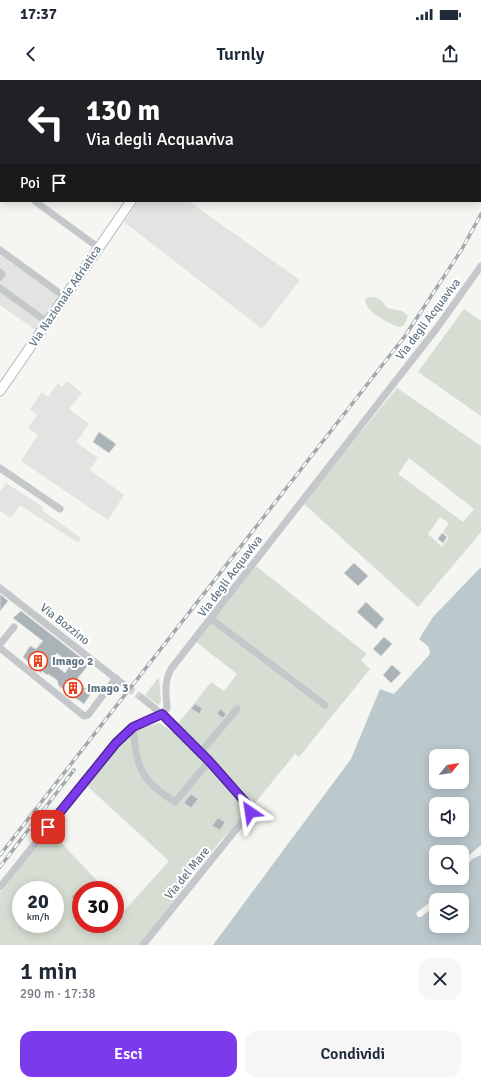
<!DOCTYPE html>
<html lang="it">
<meta charset="utf-8">
<style>
:root{--surface:#fff;--page:#f6f6f7;--text:#1f2937;--muted:#747a83;--accent:#7c3aed}
body{margin:0;font-family:Signika,sans-serif;background:var(--page);color:var(--text);height:100vh;display:flex;flex-direction:column;font-size:15px;white-space:nowrap}
*{box-sizing:border-box;margin:0}
p{font-size:13px;color:var(--muted)}
.icon{flex:none;width:22px;height:22px;fill:none;stroke:currentColor;stroke-width:2;stroke-linecap:round;stroke-linejoin:round}
.map{position:relative;height:865px;overflow:hidden}
.side{display:flex;flex-direction:column;background:var(--surface);flex:1}
.side>*{flex:none}
.hud{position:absolute;left:0px;top:0px;width:481px;height:122px;box-shadow:0 2px 10px #0003;background:#202124;color:#fff;overflow:hidden}
.needle{width:26px;rotate:60deg}
.fabs{position:absolute;left:429px;top:669px;display:grid;gap:8px}
.fabs a{display:grid;place-items:center;width:40px;height:40px;border-radius:8px;background:var(--surface);box-shadow:0 2px 10px #0003;font-size:20px}
.speed{position:absolute;left:12px;top:801px;display:flex;gap:8px;font-size:20px;font-weight:700;text-align:center}
.speed>*{display:grid;place-content:center;width:52px;height:52px;border-radius:50%;background:var(--surface);box-shadow:0 2px 10px #0003;line-height:1}
.speed small{font-size:10px;font-weight:400}
.speed .limit{border:6px solid #d22;background:#fff;color:#111}
.pin{position:absolute;display:grid;place-items:center;width:34px;height:34px;color:#fff;margin:-17px;border-radius:8px;box-shadow:0 2px 6px #0006}
.me{position:absolute;width:44px;margin:-22px;rotate:328deg;stroke-linejoin:round;filter:drop-shadow(0 0 3px #0008)}
.turn{display:flex;align-items:center;gap:14px;height:84px;padding:0 20px;font-size:18px}
.turn .icon{width:52px;height:52px;stroke-width:2.5}
.turn b{display:block;font-size:28px;line-height:34px}
.then{display:flex;align-items:center;height:38px;padding:0 20px;background:#0003;gap:8px;font-size:15px}
.round{display:grid;place-items:center;flex:none;width:42px;height:42px;border-radius:12px;background:var(--page)}
.head{display:flex;align-items:center;justify-content:space-between;height:68px;padding:0 20px}
h1{font-size:24px;font-weight:600;line-height:30px}
.primary-button{display:flex;gap:8px;margin-top:auto;padding:8px 20px}
.primary-button a{flex:1;height:46px;border-radius:12px;background:var(--accent);color:#fff;font-size:16px;font-weight:600;line-height:46px;text-align:center}
.primary-button a+a{background:var(--page);color:var(--text)}
.status{display:flex;justify-content:space-between;align-items:center;height:28px;padding:0 20px;background:var(--surface);direction:ltr}
.status svg{height:11px;fill:currentColor}
header{display:flex;justify-content:space-between;align-items:center;height:52px;padding:0 20px;background:var(--surface);font-size:18px;font-weight:600}
.map>svg:first-child{display:block}
.built{fill:#e3e4e2}
.green{fill:#d6ddd2;fill-rule:evenodd}
.water{fill:#bbc8cc;fill-rule:evenodd}
.pier{fill:#f5f5f1}
.building{fill:#aab3b8;stroke:#d6d6d4;fill-rule:evenodd}
.lines{fill:none;stroke-linecap:round;stroke-linejoin:round}
.minor-tunnel{stroke:#d0d5d6;stroke-width:7;stroke-dasharray:7 3.5;stroke-linecap:butt}
.major-casing{stroke:#b5babd;stroke-width:11}
.minor{stroke:#c4c8cb;stroke-width:7}
.major{stroke:#fff;stroke-width:9}
.rail-casing{stroke:#a2a9ae;stroke-width:3.5}
.rail{stroke:#fff;stroke-width:2;stroke-dasharray:6;stroke-linecap:butt}
.route-casing{stroke:#51269a;stroke-width:10}
.route{stroke:#7c3aed;stroke-width:7}
.labels{text-anchor:middle;stroke-width:4;stroke-linejoin:round;paint-order:stroke}
.street-label{font-size:12px;fill:#627684;stroke:#fff}
.poi-label{font-size:12px;font-weight:bold;fill:#627684;stroke:#fff;text-anchor:start}
</style>
<div class="status"><b>17:37</b><svg viewBox="0 0 49 12"><path d="M0 12V9h3v3zM5 12V6h3v6zM10 12V3h3v9zM15 12V0h3v12zM26 1h20v11H26zM47 4h2v5h-2z"/></svg></div>
<header><svg class="icon" aria-label="back" viewBox="0 0 24 24"><path d="M15 5l-7 7 7 7"/></svg>Turnly<svg class="icon" aria-label="share" viewBox="0 0 24 24"><path d="M12 15V3M7 8l5-5 5 5M5 13v7h14v-7"/></svg></header>
<div class="map">
<svg width="481" height="865" viewBox="0 0 481 865">
<rect width="100%" height="100%" fill="#f5f5f1"/>
<!-- built -->
<g class="built">
<path d="M 138,121 L 188,121 L 300,200 L 262,249 L 124,142 Z"/>
<path d="M 0,175 L 60,217 L 37,251 L 0,225 Z"/>
<path d="M 67,301 L 82,313 L 69,329 L 89,344 L 76,362 L 98,378 L 90,390 L 124,415 L 108,440 L 21,381 L 38,355 L 28,348 L 37,335 L 30,329 L 42,312 L 48,317 L 58,303 L 62,307 Z"/>
<path d="M 6,403 L 43,427 L 42,430 L 81,458 L 78,463 L 20,425 L 11,438 L 0,431 L 0,412 Z"/>
</g>
<!-- green -->
<g class="green">
<path d="M 369,217 C 379,217 382,220 387,228 L 402,231 L 408,236 L 404,245 L 400,247 L 396,246 C 386,241 365,232 365,219 Z"/>
<path d="M 464,229 L 481,241 L 481,336 L 418,292 Z"/>
<path d="M 397,308 L 481,366 L 481,452 L 418,527 L 303,423 ZM 409,378 L 474,429 L 463,442 L 398,394 ZM 440,437 L 449,443 L 443,452 L 449,457 L 442,467 L 428,454 Z"/>
<path d="M 256,486 L 367,574 L 361,580 L 370,589 L 299,677 L 295,674 L 255,723 L 178,644 L 211,602 L 224,611 L 237,594 L 196,562 Z"/>
<path d="M 159,597 L 161,622 L 158,625 L 145,615 Z"/>
<path d="M 159,643 L 185,660 L 208,682 L 245,727 L 247,733 L 222,759 L 189,799 L 142,865 L 0,865 L 0,813 L 49,750 L 106,810 L 81,810 L 81,844 L 115,844 L 115,820 L 125,830 L 169,781 L 86,705 L 130,654 L 132,657 L 136,649 ZM 21,810 L 55,810 L 55,844 L 21,844 Z"/>
</g>
<!-- water -->
<path class="water" d="M 481,487 L 481,865 L 213,865 L 351,679 L 380,609 L 394,614 L 430,574 L 429,567 L 419,559 L 433,537 ZM 436,676 L 462,676 L 462,702 L 436,702 ZM 436,724 L 462,724 L 462,750 L 436,750 ZM 436,772 L 462,772 L 462,798 L 436,798 ZM 436,820 L 462,820 L 462,846 L 436,846 Z"/>
<!-- pier -->
<g class="pier">
<path d="M 481,765 L 481,775 L 472,779 L 467,785 L 462,785 L 462,781 Z"/>
<path d="M 438,816 L 441,817 L 442,820 L 436,820 L 435,824 L 431,829 L 421,837 L 418,837 L 416,833 Z"/>
</g>
<!-- building -->
<g class="building">
<path d="M 99,352 L 116,364 L 109,373 L 93,362 Z"/>
<path d="M 442,453 L 447,457 L 443,463 L 438,459 Z"/>
<path d="M 354,483 L 368,496 L 358,506 L 344,493 Z"/>
<path d="M 0,514 L 8,521 L 0,531 Z"/>
<path d="M 366,522 L 384,539 L 376,549 L 357,532 Z"/>
<path d="M 21,531 L 89,584 L 77,599 L 84,606 L 83,607 L 86,609 L 84,611 L 90,615 L 84,624 L 59,606 L 57,600 L 48,594 L 47,595 L 42,591 L 41,593 L 23,577 L 30,566 L 36,569 L 43,561 L 13,538 ZM 57,573 L 71,584 L 65,593 L 50,581 Z"/>
<path d="M 384,557 L 392,564 L 381,576 L 373,569 Z"/>
<path d="M 392,585 L 401,593 L 391,603 L 383,595 Z"/>
<path d="M 195,624 L 202,628 L 200,634 L 191,629 Z"/>
<path d="M 220,629 L 226,634 L 223,638 L 217,634 Z"/>
<path d="M 191,714 L 198,719 L 191,728 L 184,723 Z"/>
<path d="M 218,738 L 225,742 L 220,750 L 212,746 Z"/>
<path d="M 77,811 L 81,816 L 81,827 L 71,817 Z"/>
</g>
<g class="lines">
<!-- minor-tunnel -->
<path class="minor-tunnel" d="M 128,608 L 142,618"/>
<!-- major casing -->
<g class="major-casing">
<g id="major">
<path d="M 213,1 L 214,0"/>
<path d="M 0,311 L 131,121"/>
</g>
</g>
<!-- minor -->
<g class="minor">
<path d="M 36,122 L 99,168"/>
<path d="M 0,170 L 65,217"/>
<path d="M 0,192 L 2,194 L 0,197"/>
<path d="M 0,208 L 47,242"/>
<path d="M 0,388 L 60,429"/>
<path d="M 0,508 L 128,608"/>
<path d="M 211,539 L 325,625"/>
<path d="M 0,564 L 14,547"/>
<path d="M 0,568 L 84,636 L 88,635 L 116,598"/>
<path d="M 142,618 C 182,649 215,687 248,725 L 250,732 L 143,865"/>
<path d="M 133,647 C 137,688 140,700 175,722 L 209,681"/>
<path d="M 201,672 L 237,629"/>
<path d="M 0,807 L 116,663 L 133,647 L 162,634 L 167,628 C 166,614 164,601 171,589 L 437,248 L 481,186"/>
</g>
<!-- major -->
<use href="#major" class="major"/>
<!-- rail casing -->
<g class="rail-casing">
<g id="rail">
<path d="M 0,775 L 405,256 L 462,169 L 481,134"/>
<path d="M 0,787 L 74,690"/>
</g>
</g>
<!-- rail -->
<use href="#rail" class="rail"/>
</g>
<g class="lines">
<!-- route casing -->
<g class="route-casing">
<path id="route" d="M 48,747 L 116,663 L 133,647 L 162,634 L 209,681 L 248,725 L 250,732"/>
</g>
<!-- route -->
<use href="#route" class="route"/>
</g>
<!-- icons -->
<defs>
<g id="building-ring" transform="scale(1)"><circle r="9.5" fill="#fff" stroke="#ec421b" stroke-width="1.5"/><path d="M-4-6H4V6H1V3H-1V6H-4ZM-2.5-4.3h1.7v1.8h-1.7ZM.8-4.3h1.7v1.8H.8ZM-2.5-1h1.7V.8h-1.7ZM.8-1h1.7V.8H.8Z" fill="#ec421b"/></g>
</defs>
<g fill-rule="evenodd">
<use href="#building-ring" x="38" y="581"/>
<use href="#building-ring" x="73" y="608"/>
</g>
<g class="labels">
<!-- street labels -->
<g class="street-label">
<text transform="translate(65 216) rotate(-56)" y="4">Via Nazionale Adriatica</text>
<text transform="translate(428 239) rotate(-53)" y="4">Via degli Acquaviva</text>
<text transform="translate(230 496) rotate(-53)" y="4">Via degli Acquaviva</text>
<text transform="translate(65 544) rotate(38)" y="4">Via Bozzino</text>
<text transform="translate(187 793) rotate(-51)" y="4">Via del Mare</text>
</g>
<!-- poi labels -->
<g class="poi-label">
<text x="52" y="585">Imago 2</text>
<text x="87" y="612">Imago 3</text>
</g>
</g>
</svg>
<div class="fabs">
<a><svg class="needle" viewBox="-14 -14 28 28"><path d="M0-13l5 13h-10z" fill="#e53935"/><path d="M0 13l5-13h-10z" fill="#747a83"/></svg></a>
<a><svg class="icon" aria-label="sound" viewBox="0 0 24 24"><path d="M4 9h4l5-4v14l-5-4H4zM17 9q2 3 0 6"/></svg></a>
<a><svg class="icon" aria-label="search" viewBox="0 0 24 24"><circle cx="10" cy="10" r="6"/><path d="M15 15l6 6"/></svg></a>
<a><svg class="icon" aria-label="layers" viewBox="0 0 24 24"><path d="M12 4l9 5-9 5-9-5zM3 14l9 5 9-5"/></svg></a>
</div>
<div class="speed"><div>20<small>km/h</small></div><div class="limit">30</div></div>
<div class="pin" style="left:48px;top:747px;background:#d93025"><svg class="icon" aria-label="arrive" viewBox="0 0 24 24"><path d="M6 21V4h12l-3 4 3 4H6"/></svg></div>
<svg class="me" style="left:250px;top:732px" viewBox="-20 -20 40 40"><path d="M0-17L14 15 0 8-14 15z" fill="#7c3aed" stroke="#fff" stroke-width="4"/></svg>
<div class="hud">
<div class="turn"><svg class="icon" aria-label="left" viewBox="0 0 24 24"><path d="M17 20v-9H6M10 6l-5 5 5 5"/></svg><div><b>130 m</b>Via degli Acquaviva</div></div>
<div class="then">Poi<svg class="icon" aria-label="arrive" viewBox="0 0 24 24"><path d="M6 21V4h12l-3 4 3 4H6"/></svg></div>
</div>
</div>
<section class="side">
<div class="head"><div><h1>1 min</h1><p>290 m · 17:38</p></div><a class="round"><svg class="icon" aria-label="close" viewBox="0 0 24 24"><path d="M6 6l12 12M18 6L6 18"/></svg></a></div>
<div class="primary-button"><a>Esci</a><a>Condividi</a></div>
</section>
